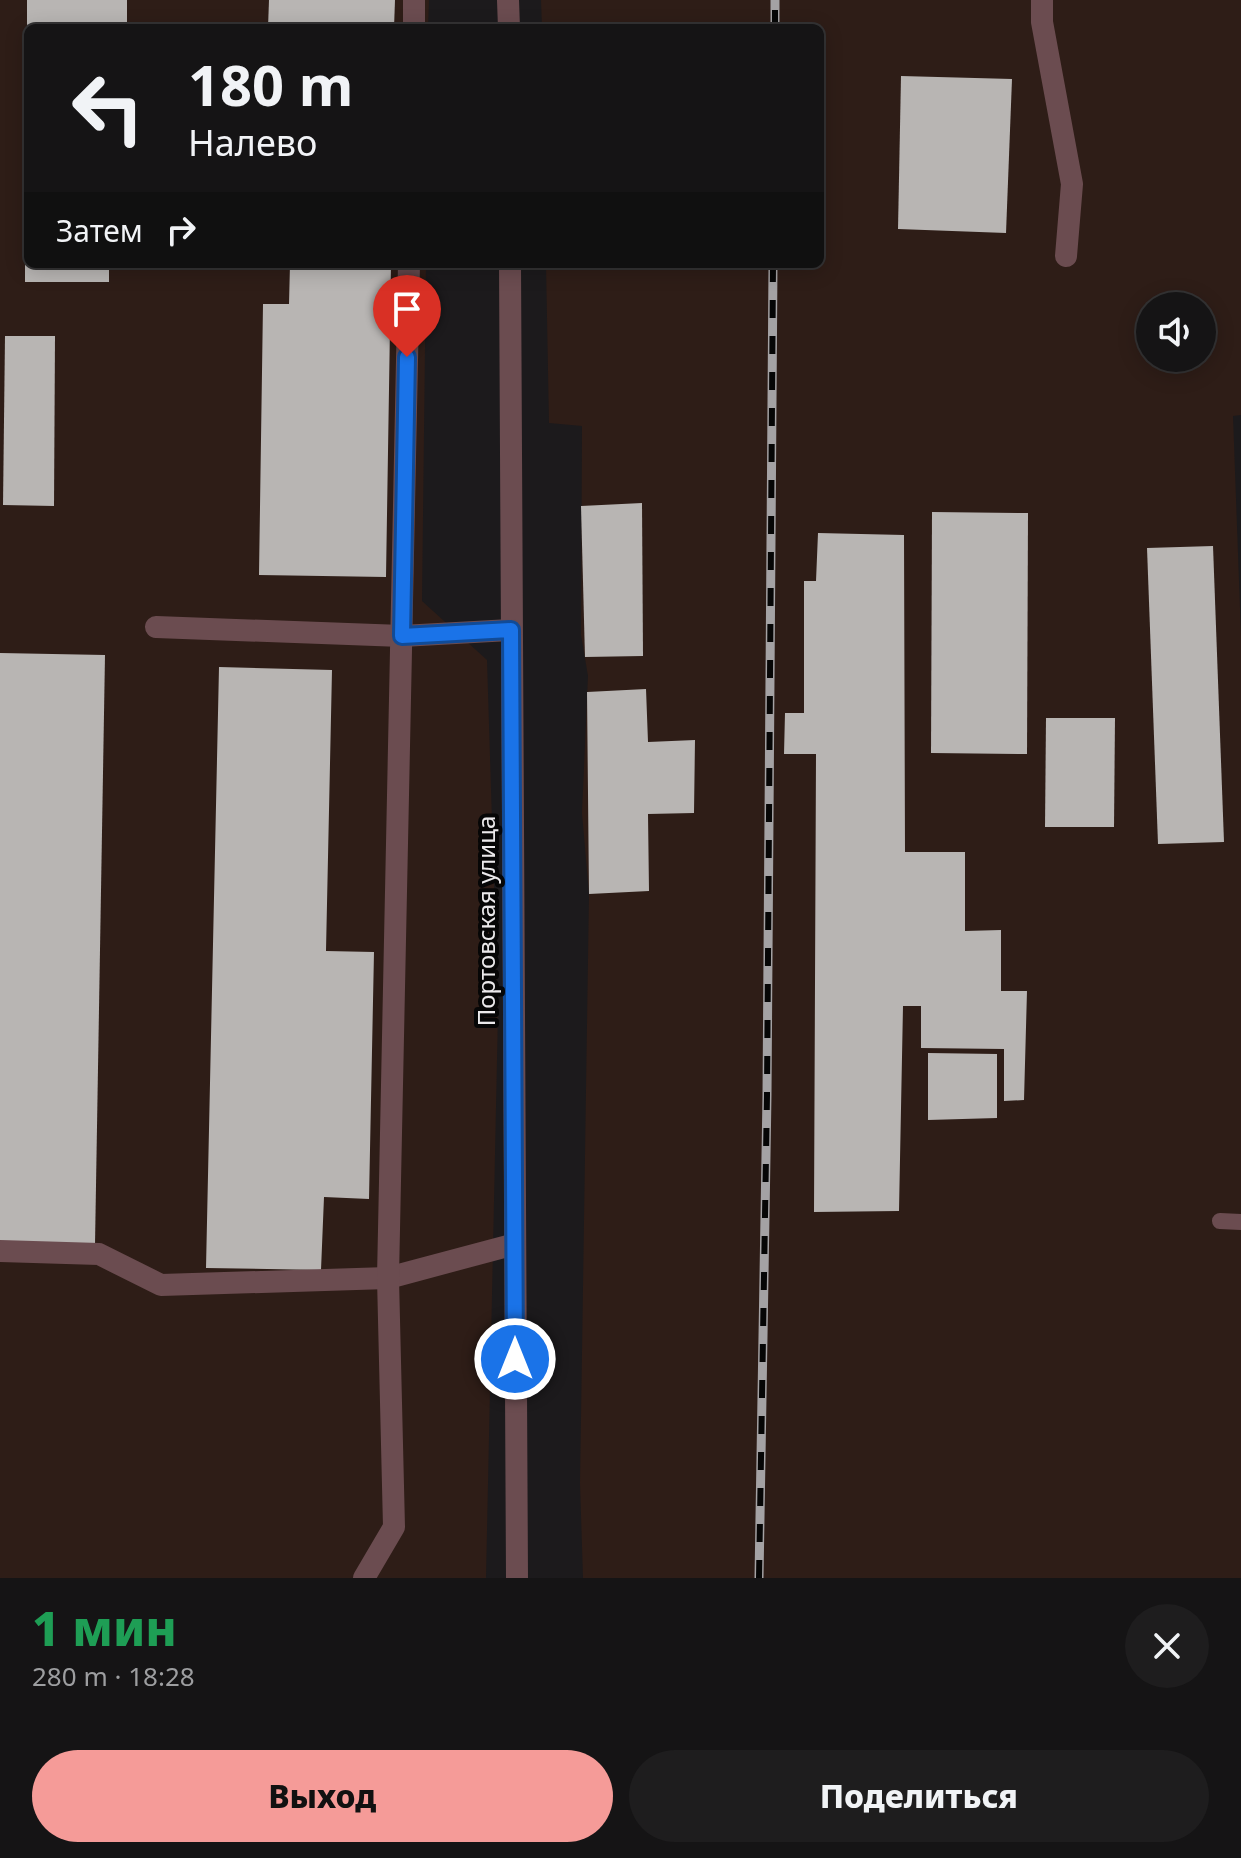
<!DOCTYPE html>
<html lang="ru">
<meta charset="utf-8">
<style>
:root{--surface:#151415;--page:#1e1d1e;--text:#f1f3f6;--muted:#9d9ea0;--line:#343334;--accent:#f59b98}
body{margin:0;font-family:"Noto Sans",sans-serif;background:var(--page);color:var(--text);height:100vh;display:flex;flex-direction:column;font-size:30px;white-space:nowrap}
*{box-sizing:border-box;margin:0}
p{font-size:26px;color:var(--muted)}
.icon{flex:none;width:44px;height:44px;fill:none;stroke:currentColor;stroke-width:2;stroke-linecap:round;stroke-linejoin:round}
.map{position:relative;height:1578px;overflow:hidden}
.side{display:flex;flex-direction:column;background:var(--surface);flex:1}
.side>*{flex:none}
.top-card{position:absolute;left:24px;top:24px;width:800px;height:244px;border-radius:12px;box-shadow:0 4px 20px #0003,0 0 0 2px var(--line);background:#151415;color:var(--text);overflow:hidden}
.fabs{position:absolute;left:1136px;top:292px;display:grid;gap:16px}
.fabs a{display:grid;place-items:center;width:80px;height:80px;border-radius:50%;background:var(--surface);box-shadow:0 4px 20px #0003,0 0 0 2px var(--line);font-size:40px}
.pin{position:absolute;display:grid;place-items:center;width:68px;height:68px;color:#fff;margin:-82px -34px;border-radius:50% 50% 50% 0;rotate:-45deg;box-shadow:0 0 8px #0007}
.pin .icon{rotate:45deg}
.me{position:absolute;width:88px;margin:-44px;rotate:0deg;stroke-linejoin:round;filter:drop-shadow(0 0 6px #0008)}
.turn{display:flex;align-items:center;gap:28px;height:168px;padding:0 32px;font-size:36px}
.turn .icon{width:104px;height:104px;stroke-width:2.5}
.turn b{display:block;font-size:56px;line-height:68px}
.then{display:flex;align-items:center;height:76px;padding:0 32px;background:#0003;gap:16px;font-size:30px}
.round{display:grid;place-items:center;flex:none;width:84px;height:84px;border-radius:42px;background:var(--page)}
.overview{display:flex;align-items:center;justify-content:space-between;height:136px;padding:0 32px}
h1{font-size:48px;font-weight:800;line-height:60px;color:#1e9e55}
.action{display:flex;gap:16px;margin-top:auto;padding:16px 32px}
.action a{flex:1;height:92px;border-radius:48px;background:var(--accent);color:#111;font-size:32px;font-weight:800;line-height:92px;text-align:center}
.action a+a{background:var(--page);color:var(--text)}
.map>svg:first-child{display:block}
.industrial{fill:#2e1d17;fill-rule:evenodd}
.building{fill:#b8b5b3}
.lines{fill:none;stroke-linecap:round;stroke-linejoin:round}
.service{stroke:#6b4c50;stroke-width:16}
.minor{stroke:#6b4c50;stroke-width:22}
.rail-casing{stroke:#a4a2a4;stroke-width:9}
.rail{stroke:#060606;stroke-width:6;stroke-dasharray:18;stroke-linecap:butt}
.route-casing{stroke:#114b97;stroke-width:20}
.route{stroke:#1a73e8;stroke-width:14}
.labels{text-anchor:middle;stroke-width:8;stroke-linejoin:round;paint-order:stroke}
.street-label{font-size:24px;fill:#ebe9eb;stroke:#060606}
</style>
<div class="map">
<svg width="1241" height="1578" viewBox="0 0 1241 1578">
<rect width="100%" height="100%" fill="#1c1a1c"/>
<!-- industrial -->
<g class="industrial">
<path d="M 0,0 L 429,0 L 428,28 L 28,28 L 28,264 L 426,264 L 422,601 L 487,660 L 498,1013 L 486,1578 L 0,1578 Z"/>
<path d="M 541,0 L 1241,0 L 1241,415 L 1233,416 L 1241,636 L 1241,1578 L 583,1578 L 580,1483 L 589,894 L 582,813 L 588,676 L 581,635 L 582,426 L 549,423 L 546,264 L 820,264 L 820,28 L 542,28 ZM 1150,306 L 1202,306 L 1202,358 L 1150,358 Z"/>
</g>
<!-- building -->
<g class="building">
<rect x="27" y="0" width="100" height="28"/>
<path d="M 269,0 L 395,0 L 394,28 L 268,28 Z"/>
<path d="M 901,76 L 1012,79 L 1006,233 L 898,229 Z"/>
<path d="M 25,225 L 28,225 L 28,264 L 109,264 L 109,282 L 25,282 Z"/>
<path d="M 290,264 L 391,264 L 386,577 L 259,575 L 263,304 L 289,304 Z"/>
<path d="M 5,336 L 55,336 L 54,506 L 3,505 Z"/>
<path d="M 642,503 L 643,656 L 585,657 L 581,506 Z"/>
<path d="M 932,512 L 1028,513 L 1027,754 L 931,753 Z"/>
<path d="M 818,533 L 904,535 L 905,852 L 965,852 L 965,931 L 1001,930 L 1001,991 L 1027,991 L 1024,1100 L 1004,1101 L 1004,1049 L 921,1048 L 921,1006 L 903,1006 L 899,1211 L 814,1212 L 816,754 L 784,754 L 785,713 L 804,713 L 804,581 L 816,581 Z"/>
<path d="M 1213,546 L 1224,842 L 1158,844 L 1147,548 Z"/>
<path d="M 0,653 L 105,655 L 95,1245 L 0,1243 Z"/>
<path d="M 219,667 L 332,670 L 326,951 L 374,952 L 369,1199 L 324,1197 L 321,1270 L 206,1268 Z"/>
<path d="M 646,689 L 648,742 L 695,740 L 694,813 L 648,814 L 649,891 L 589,894 L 587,692 Z"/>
<path d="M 1046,718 L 1115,718 L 1114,827 L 1045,827 Z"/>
<path d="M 928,1053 L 997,1054 L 997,1118 L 928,1120 Z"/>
</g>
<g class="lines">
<!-- service -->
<path class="service" d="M 1220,1221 L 1241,1222"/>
<!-- minor -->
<g class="minor">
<path d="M 508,0 L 509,28"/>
<path d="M 1042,0 L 1042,22 L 1072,184 L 1066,256"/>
<path d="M 414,28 L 414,0"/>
<path d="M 510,264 L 517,1578"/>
<path d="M 156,627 L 402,636 L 511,630"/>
<path d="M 0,1251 L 99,1254 L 161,1285 L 388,1278 L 515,1244"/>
<path d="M 364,1578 L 394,1527 L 388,1278 L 409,264"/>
</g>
<!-- rail casing -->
<g class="rail-casing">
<g id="rail">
<path d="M 775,28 L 775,0"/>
<path d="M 759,1578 L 767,1095 L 773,264"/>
</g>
</g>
<!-- rail -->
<use href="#rail" class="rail"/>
</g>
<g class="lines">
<!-- route casing -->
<g class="route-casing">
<path id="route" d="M 407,357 L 402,636 L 511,630 L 515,1359"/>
</g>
<!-- route -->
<use href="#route" class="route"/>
</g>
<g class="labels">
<!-- street labels -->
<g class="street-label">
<text transform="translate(487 921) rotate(-90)" y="8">Портовская улица</text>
</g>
</g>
</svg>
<div class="fabs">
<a><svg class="icon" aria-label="sound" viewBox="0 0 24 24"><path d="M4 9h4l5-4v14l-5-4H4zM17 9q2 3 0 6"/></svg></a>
</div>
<div class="pin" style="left:407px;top:357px;background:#d93025"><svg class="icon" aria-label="arrive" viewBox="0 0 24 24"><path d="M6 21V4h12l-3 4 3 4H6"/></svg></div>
<svg class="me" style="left:515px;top:1359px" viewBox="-20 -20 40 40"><circle r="17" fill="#1a73e8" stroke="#fff" stroke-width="3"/><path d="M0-11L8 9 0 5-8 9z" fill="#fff"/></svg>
<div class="top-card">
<div class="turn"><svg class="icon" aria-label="left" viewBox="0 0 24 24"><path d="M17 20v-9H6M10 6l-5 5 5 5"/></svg><div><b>180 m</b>Налево</div></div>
<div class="then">Затем<svg class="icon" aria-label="right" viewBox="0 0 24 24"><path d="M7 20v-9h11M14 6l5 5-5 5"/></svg></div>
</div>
</div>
<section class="side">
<div class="overview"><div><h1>1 мин</h1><p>280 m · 18:28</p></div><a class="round"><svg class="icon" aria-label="close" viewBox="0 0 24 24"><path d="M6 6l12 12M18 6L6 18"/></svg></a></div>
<div class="action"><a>Выход</a><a>Поделиться</a></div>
</section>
